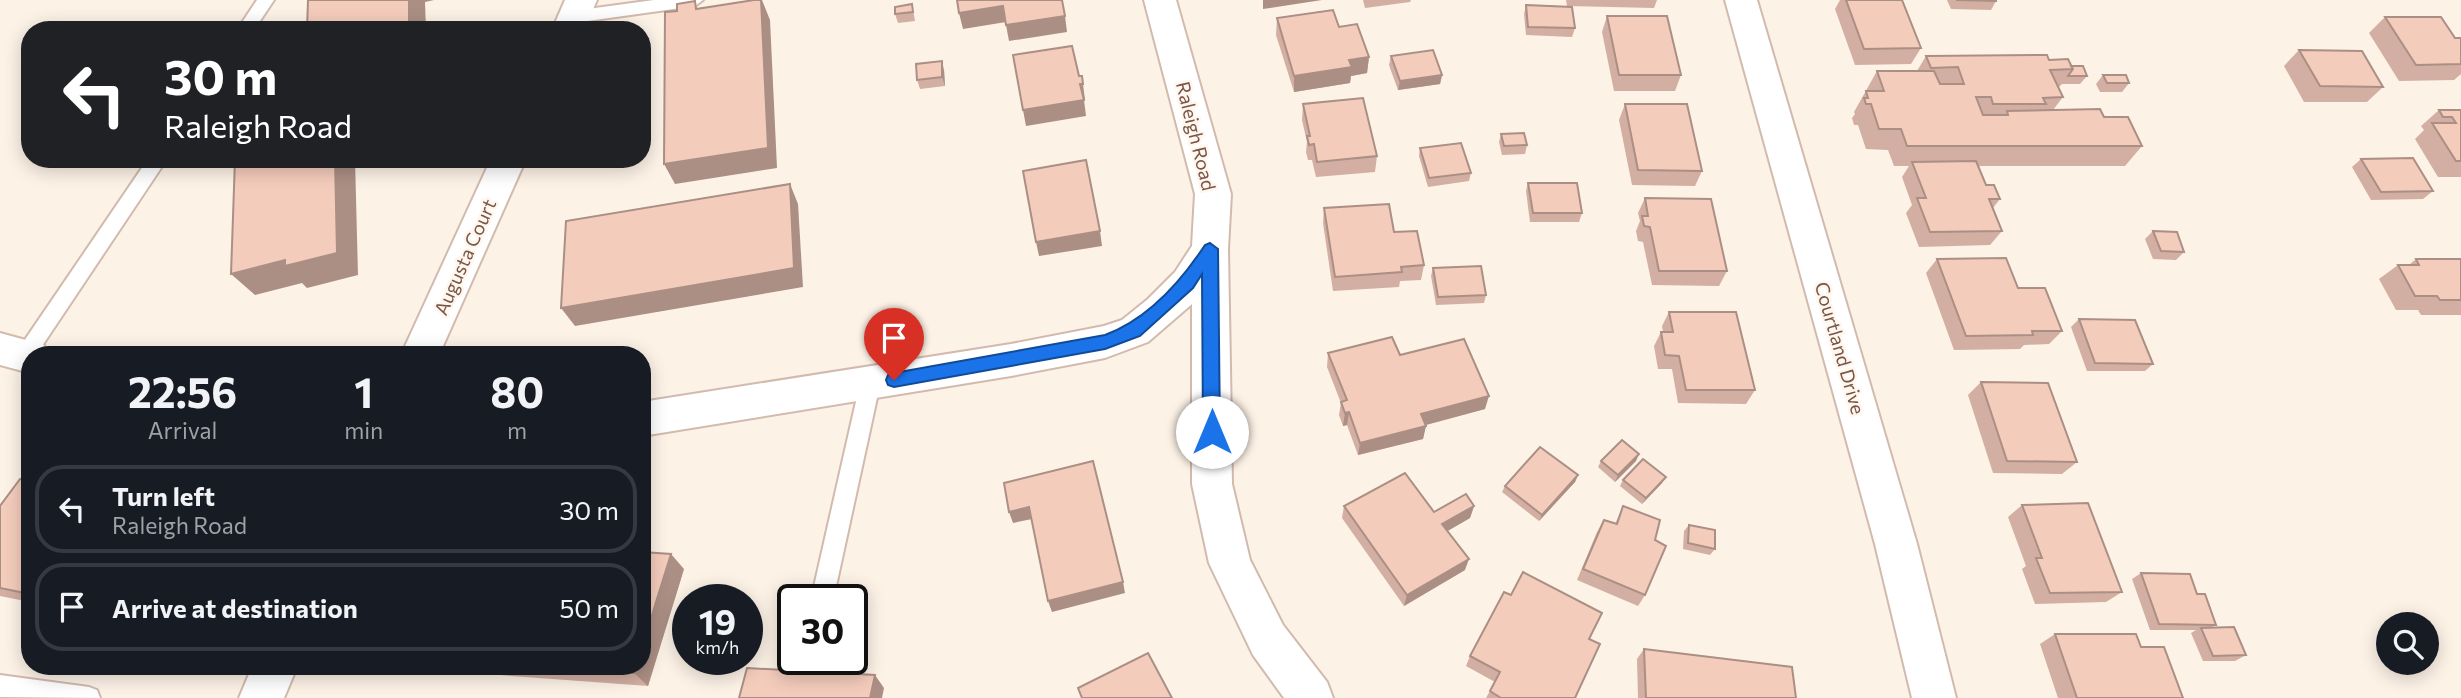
<!DOCTYPE html>
<style>
:root{--surface:#171b24;--page:#242831;--text:#f1f3f6;--muted:#9ea1a6;--line:#363941}
body{margin:0;font-family:Commissioner,sans-serif;background:var(--page);color:var(--text);height:100vh;display:flex;flex-direction:column;font-size:26px;white-space:nowrap}
*{box-sizing:border-box;margin:0}
p{font-size:23px;color:var(--muted)}
.icon{flex:none;width:38px;height:38px;fill:none;stroke:currentColor;stroke-width:2;stroke-linecap:round;stroke-linejoin:round}
.map{position:relative;flex:1;overflow:hidden}
.drawer{position:absolute;left:21px;top:346px;width:630px;height:329px;display:flex;flex-direction:column;background:var(--surface);border-radius:28px;box-shadow:0 4px 18px #0003}
.drawer>*{flex:none}
.top-card{position:absolute;left:21px;top:21px;width:630px;height:147px;border-radius:28px;box-shadow:0 4px 18px #0003;background:#202124;color:#fff;overflow:hidden}
.tools{position:absolute;left:2376px;top:612px;display:grid;gap:14px}
.tools a{display:grid;place-items:center;width:63px;height:63px;border-radius:50%;background:var(--surface);box-shadow:0 4px 18px #0003;font-size:35px}
.speed{position:absolute;left:672px;top:584px;display:flex;gap:14px;font-size:35px;font-weight:700;text-align:center}
.speed>*{display:grid;place-content:center;width:91px;height:91px;border-radius:50%;background:var(--surface);box-shadow:0 4px 18px #0003;line-height:1}
.speed small{font-size:18px;font-weight:400}
.speed .limit{border:4px solid #111;border-radius:10px;background:#fff;color:#111}
.pin{position:absolute;display:grid;place-items:center;width:60px;height:60px;color:#fff;margin:-72px -30px;border-radius:50% 50% 50% 0;rotate:-45deg;box-shadow:0 0 7px #0007}
.pin .icon{rotate:45deg}
.me{position:absolute;width:77px;margin:-38px;rotate:0deg;stroke-linejoin:round;filter:drop-shadow(0 0 5px #0008)}
.turn{display:flex;align-items:center;gap:24px;height:147px;padding:0 28px;font-size:32px}
.turn .icon{width:91px;height:91px;stroke-width:2.5}
.turn b{display:block;font-size:49px;line-height:60px}
.eta{display:flex;justify-content:space-evenly;align-items:center;height:119px;text-align:center}
.eta b{font-size:42px;font-weight:700;line-height:49px}
ul{padding:0;list-style:none}
li{display:flex;align-items:center;gap:21px;height:88px;margin:0 14px 10px;padding:0 14px;border:4px solid var(--line);border-radius:28px}
li div{flex:1}
li b{display:block;font-size:26px}
li em{font-style:normal}
.map>svg:first-child{display:block}
.lines{fill:none;stroke-linecap:round;stroke-linejoin:round}
.service-casing{stroke:#d2baae;stroke-width:4}
.minor-casing{stroke:#d2baae;stroke-width:4}
.service{fill:#fff;fill-rule:evenodd}
.minor{fill:#fff;fill-rule:evenodd}
.wall{fill:#d2afa2}
.shaded-wall{fill:#ab8f84}
.building{fill:#f4ccbc;stroke:#ab8f84;stroke-width:2}
.route{fill:#1a73e8;stroke:#114b97;stroke-width:2}
.labels{text-anchor:middle;stroke-width:5;stroke-linejoin:round;paint-order:stroke}
.street-label{font-size:19px;fill:#785549;stroke:#fff6ed}
</style>
<div class="map">
<svg width="2461" height="698" viewBox="0 0 2461 698">
<rect width="100%" height="100%" fill="#fdf2e6"/>
<g class="lines">
<!-- service casing -->
<g class="service-casing">
<g id="service">
<path d="M 257,0 L 274,0 L 254,30 L 237,30 Z"/>
<path d="M 654,0 L 703,0 L 695,6 L 573,23 L 565,17 L 573,11 Z"/>
<path d="M 148,159 L 167,159 L 36,355 L 30,355 L 30,363 L 18,362 L 15,356 L 18,350 Z"/>
<path d="M 870,376 L 877,378 L 880,384 L 833,600 L 811,600 L 860,384 L 863,378 Z"/>
<path d="M 0,675 L 89,687 L 97,690 L 100,698 L 0,697 Z"/>
</g>
</g>
<!-- minor casing -->
<g class="minor-casing">
<g id="minor">
<path d="M 565,0 L 597,0 L 584,30 L 552,30 Z"/>
<path d="M 1144,0 L 1176,0 L 1231,194 L 1228,249 L 1232,484 L 1250,560 L 1283,625 L 1327,682 L 1333,698 L 1284,698 L 1253,655 L 1209,563 L 1192,484 L 1192,304 L 1148,342 L 1105,358 L 1011,376 L 642,436 L 642,402 L 1011,344 L 1104,326 L 1122,320 L 1148,299 L 1175,272 L 1192,246 L 1195,194 Z"/>
<path d="M 1725,0 L 1757,0 L 1917,544 L 1956,698 L 1912,698 L 1875,544 Z"/>
<path d="M 491,159 L 526,159 L 439,355 L 401,355 Z"/>
<path d="M 0,333 L 44,345 L 48,355 L 30,355 L 30,373 L 0,365 Z"/>
<path d="M 252,667 L 297,667 L 284,698 L 239,698 Z"/>
</g>
</g>
<!-- service -->
<use href="#service" class="service"/>
<!-- minor -->
<use href="#minor" class="minor"/>
</g>
<!-- wall -->
<g class="wall">
<path d="M 1363,0 L 1411,0 L 1410,2 L 1365,8 Z"/>
<path d="M 1566,0 L 1657,0 L 1654,8 L 1567,6 Z"/>
<path d="M 1840,0 L 1902,0 L 1921,48 L 1911,64 L 1855,65 L 1835,9 Z"/>
<path d="M 1947,0 L 1996,0 L 1996,1 L 1991,10 L 1951,9 Z"/>
<path d="M 912,4 L 915,21 L 898,23 L 895,14 Z"/>
<path d="M 1526,5 L 1575,28 L 1572,37 L 1526,35 L 1524,14 Z"/>
<path d="M 1607,16 L 1681,75 L 1675,91 L 1614,91 L 1602,32 Z"/>
<path d="M 2385,17 L 2455,38 L 2461,38 L 2461,74 L 2454,80 L 2399,81 L 2369,33 Z"/>
<path d="M 1277,18 L 1339,27 L 1369,57 L 1367,73 L 1351,76 L 1350,83 L 1294,92 L 1276,35 Z"/>
<path d="M 2299,50 L 2383,87 L 2367,102 L 2304,102 L 2284,66 Z"/>
<path d="M 1391,56 L 1442,75 L 1440,84 L 1398,90 L 1389,65 Z"/>
<path d="M 1926,56 L 2049,60 L 2071,66 L 2087,76 L 2080,84 L 2062,84 L 2058,88 L 2063,97 L 2053,110 L 2104,117 L 2142,146 L 2125,166 L 1978,166 L 1986,185 L 2000,199 L 1993,208 L 2002,231 L 1990,245 L 1919,247 L 1906,213 L 1912,205 L 1902,177 L 1909,166 L 1894,166 L 1888,150 L 1866,149 L 1858,125 L 1854,125 L 1852,118 L 1855,114 L 1854,112 L 1877,71 L 1917,71 Z"/>
<path d="M 944,70 L 945,86 L 920,89 L 917,80 Z"/>
<path d="M 2103,75 L 2129,83 L 2122,92 L 2100,92 L 2096,84 Z"/>
<path d="M 1303,104 L 1377,156 L 1375,172 L 1316,177 L 1312,160 L 1308,160 L 1306,152 L 1307,142 L 1302,120 Z"/>
<path d="M 1625,104 L 1702,171 L 1695,186 L 1632,185 L 1619,120 Z"/>
<path d="M 2439,110 L 2461,110 L 2461,177 L 2438,177 L 2415,139 L 2424,130 L 2421,126 Z"/>
<path d="M 1501,134 L 1527,145 L 1525,154 L 1502,155 L 1499,142 Z"/>
<path d="M 1420,148 L 1471,173 L 1469,181 L 1428,187 L 1419,156 Z"/>
<path d="M 2361,159 L 2433,191 L 2423,199 L 2371,200 L 2352,167 Z"/>
<path d="M 1528,183 L 1582,213 L 1579,222 L 1530,222 L 1526,191 Z"/>
<path d="M 1645,198 L 1727,271 L 1719,286 L 1652,285 L 1643,242 L 1638,241 L 1636,231 L 1640,221 L 1638,213 Z"/>
<path d="M 1324,208 L 1394,232 L 1424,265 L 1421,280 L 1400,281 L 1399,287 L 1333,291 L 1323,223 Z"/>
<path d="M 2153,231 L 2184,252 L 2176,260 L 2153,259 L 2145,239 Z"/>
<path d="M 1937,259 L 2018,288 L 2062,331 L 2049,344 L 2024,345 L 2020,349 L 1954,350 L 1926,273 Z"/>
<path d="M 2416,259 L 2461,259 L 2461,315 L 2421,315 L 2418,310 L 2396,310 L 2379,279 L 2398,265 L 2409,265 Z"/>
<path d="M 1433,268 L 1486,295 L 1484,303 L 1436,305 L 1431,276 Z"/>
<path d="M 1669,312 L 1755,390 L 1746,404 L 1678,403 L 1672,369 L 1658,369 L 1654,346 L 1661,332 L 1663,332 L 1662,326 Z"/>
<path d="M 2079,319 L 2153,364 L 2145,371 L 2087,371 L 2071,327 Z"/>
<path d="M 1328,353 L 1400,355 L 1485,409 L 1426,425 L 1423,439 L 1358,455 L 1347,425 L 1343,426 L 1339,415 L 1341,403 L 1327,367 Z"/>
<path d="M 1981,382 L 2077,462 L 2062,474 L 1993,473 L 1968,395 Z"/>
<path d="M 1601,461 L 1636,461 L 1615,482 L 1598,467 Z"/>
<path d="M 1578,475 L 1575,482 L 1539,521 L 1502,492 L 1505,486 Z"/>
<path d="M 1623,480 L 1662,483 L 1642,504 L 1620,486 Z"/>
<path d="M 30,481 L 30,602 L 0,596 L 0,506 Z"/>
<path d="M 2022,505 L 2122,592 L 2106,602 L 2035,604 L 2022,569 L 2026,566 L 2008,517 Z"/>
<path d="M 1344,506 L 1434,512 L 1474,506 L 1470,518 L 1447,531 L 1465,570 L 1404,606 L 1342,518 Z"/>
<path d="M 1623,506 L 1655,540 L 1645,595 L 1638,606 L 1577,580 L 1597,532 L 1604,520 L 1615,524 Z"/>
<path d="M 1689,525 L 1715,549 L 1710,555 L 1683,549 L 1684,531 Z"/>
<path d="M 684,569 L 648,686 L 417,669 L 414,667 L 642,667 Z"/>
<path d="M 2141,573 L 2197,594 L 2216,625 L 2212,627 L 2246,655 L 2235,661 L 2203,661 L 2191,633 L 2196,630 L 2150,630 L 2132,579 Z"/>
<path d="M 2055,634 L 2141,647 L 2183,698 L 2058,698 L 2040,644 Z"/>
<path d="M 1589,639 L 1575,698 L 1486,698 L 1495,682 L 1466,666 L 1470,656 Z"/>
<path d="M 1644,649 L 1796,698 L 1638,698 L 1637,659 Z"/>
</g>
<!-- shaded-wall -->
<g class="shaded-wall">
<path d="M 409,0 L 434,0 L 425,2 L 426,30 L 409,30 Z"/>
<path d="M 762,0 L 770,20 L 777,168 L 675,184 L 664,164 Z"/>
<path d="M 1263,0 L 1322,0 L 1263,9 Z"/>
<path d="M 1003,6 L 1006,22 L 963,29 L 959,13 Z"/>
<path d="M 1065,16 L 1067,32 L 1009,41 L 1006,25 Z"/>
<path d="M 1369,57 L 1367,73 L 1351,76 L 1350,83 L 1294,92 L 1294,76 L 1349,60 Z"/>
<path d="M 942,61 L 944,70 L 945,86 L 942,77 Z"/>
<path d="M 1442,75 L 1440,84 L 1398,90 L 1400,81 Z"/>
<path d="M 1080,84 L 1083,84 L 1085,100 L 1082,100 Z"/>
<path d="M 1084,100 L 1086,116 L 1026,126 L 1023,110 Z"/>
<path d="M 335,159 L 355,159 L 358,275 L 307,288 L 302,283 L 255,295 L 231,274 L 285,260 Z"/>
<path d="M 790,184 L 798,204 L 803,287 L 575,326 L 561,308 Z"/>
<path d="M 1100,231 L 1102,246 L 1039,256 L 1036,242 Z"/>
<path d="M 1489,396 L 1485,409 L 1418,427 L 1421,414 Z"/>
<path d="M 1349,412 L 1347,425 L 1343,426 L 1345,413 Z"/>
<path d="M 1426,426 L 1423,439 L 1358,455 L 1360,443 Z"/>
<path d="M 1639,454 L 1636,461 L 1615,482 L 1618,475 Z"/>
<path d="M 1578,475 L 1575,482 L 1539,521 L 1542,515 Z"/>
<path d="M 1666,477 L 1662,483 L 1642,504 L 1646,498 Z"/>
<path d="M 1474,506 L 1470,518 L 1439,536 L 1442,524 Z"/>
<path d="M 1029,507 L 1032,519 L 1013,523 L 1009,512 Z"/>
<path d="M 671,554 L 684,569 L 648,686 L 634,673 L 636,667 L 642,667 L 642,647 Z"/>
<path d="M 1469,559 L 1465,570 L 1404,606 L 1407,595 Z"/>
<path d="M 1123,582 L 1125,593 L 1052,612 L 1048,601 Z"/>
<path d="M 875,675 L 884,688 L 882,698 L 870,698 Z"/>
</g>
<!-- building -->
<g class="building">
<path d="M 308,0 L 409,0 L 409,30 L 307,30 Z"/>
<path d="M 754,0 L 761,0 L 768,148 L 664,164 L 665,12 L 677,11 L 677,4 L 695,1 L 696,9 Z"/>
<path d="M 957,0 L 1062,0 L 1065,16 L 1006,25 L 1003,6 L 959,13 Z"/>
<path d="M 1846,0 L 1902,0 L 1921,48 L 1864,49 Z"/>
<path d="M 1956,0 L 1996,0 L 1996,1 Z"/>
<path d="M 912,4 L 913,12 L 895,14 L 895,7 Z"/>
<path d="M 1526,5 L 1572,7 L 1575,28 L 1528,27 Z"/>
<path d="M 1333,10 L 1339,27 L 1357,24 L 1369,57 L 1349,60 L 1352,67 L 1294,76 L 1277,18 Z"/>
<path d="M 1607,16 L 1667,16 L 1681,75 L 1619,75 Z"/>
<path d="M 2385,17 L 2441,17 L 2455,38 L 2461,38 L 2461,64 L 2416,65 Z"/>
<path d="M 1072,46 L 1079,76 L 1082,76 L 1083,84 L 1080,84 L 1084,100 L 1023,110 L 1013,55 Z"/>
<path d="M 1433,50 L 1442,75 L 1400,81 L 1391,56 Z"/>
<path d="M 2299,50 L 2362,51 L 2383,87 L 2320,86 Z"/>
<path d="M 2047,55 L 2049,60 L 2068,59 L 2073,69 L 2050,70 L 2063,97 L 2043,98 L 2046,104 L 1993,104 L 1991,97 L 1976,97 L 1983,115 L 2008,115 L 2007,111 L 2100,109 L 2104,117 L 2128,117 L 2142,146 L 1907,146 L 1901,129 L 1879,129 L 1871,104 L 1866,104 L 1864,98 L 1868,98 L 1866,91 L 1884,91 L 1877,71 L 1934,71 L 1940,84 L 1964,84 L 1958,67 L 1931,68 L 1926,56 Z"/>
<path d="M 942,61 L 942,77 L 917,80 L 916,64 Z"/>
<path d="M 2071,66 L 2083,66 L 2087,76 L 2068,76 L 2073,69 Z"/>
<path d="M 2103,75 L 2126,75 L 2129,83 L 2107,83 Z"/>
<path d="M 1363,98 L 1377,156 L 1317,162 L 1314,144 L 1309,145 L 1307,136 L 1310,136 L 1303,104 Z"/>
<path d="M 1625,104 L 1687,104 L 1702,171 L 1638,170 Z"/>
<path d="M 2439,110 L 2461,110 L 2461,161 L 2456,161 L 2432,123 L 2456,123 L 2452,117 L 2443,117 Z"/>
<path d="M 1524,133 L 1527,145 L 1504,146 L 1501,134 Z"/>
<path d="M 1461,143 L 1471,173 L 1429,178 L 1420,148 Z"/>
<path d="M 2413,158 L 2433,191 L 2381,192 L 2361,159 Z"/>
<path d="M 235,159 L 335,159 L 337,253 L 285,266 L 285,260 L 231,274 Z"/>
<path d="M 1086,160 L 1100,231 L 1036,242 L 1023,171 Z"/>
<path d="M 1976,161 L 1986,185 L 1994,185 L 2000,199 L 1989,199 L 2002,231 L 1930,232 L 1917,198 L 1926,198 L 1912,162 Z"/>
<path d="M 1528,183 L 1577,183 L 1582,213 L 1533,213 Z"/>
<path d="M 790,184 L 794,268 L 561,308 L 566,221 Z"/>
<path d="M 1645,198 L 1711,199 L 1727,271 L 1659,271 L 1650,227 L 1644,226 L 1642,216 L 1648,216 Z"/>
<path d="M 1389,204 L 1394,232 L 1417,231 L 1424,265 L 1401,267 L 1402,272 L 1335,277 L 1324,208 Z"/>
<path d="M 2153,231 L 2177,232 L 2184,252 L 2161,251 Z"/>
<path d="M 2006,258 L 2018,288 L 2045,288 L 2062,331 L 2032,331 L 2033,335 L 1966,336 L 1937,259 Z"/>
<path d="M 2416,259 L 2461,259 L 2461,300 L 2440,300 L 2437,296 L 2415,296 L 2398,265 L 2419,265 Z"/>
<path d="M 1481,266 L 1486,295 L 1438,297 L 1433,268 Z"/>
<path d="M 1669,312 L 1736,312 L 1755,390 L 1686,390 L 1679,356 L 1665,355 L 1661,332 L 1673,332 Z"/>
<path d="M 2079,319 L 2135,320 L 2153,364 L 2095,363 Z"/>
<path d="M 1392,337 L 1400,355 L 1464,339 L 1489,396 L 1421,414 L 1426,426 L 1360,443 L 1349,412 L 1345,413 L 1341,402 L 1347,400 L 1328,353 Z"/>
<path d="M 1981,382 L 2048,383 L 2077,462 L 2007,461 Z"/>
<path d="M 1622,440 L 1639,454 L 1618,475 L 1601,461 Z"/>
<path d="M 1540,447 L 1578,475 L 1542,515 L 1505,486 Z"/>
<path d="M 1643,459 L 1666,477 L 1646,498 L 1623,480 Z"/>
<path d="M 1093,461 L 1123,582 L 1048,601 L 1029,507 L 1009,512 L 1004,483 Z"/>
<path d="M 1405,473 L 1434,512 L 1466,494 L 1474,506 L 1442,524 L 1469,559 L 1407,595 L 1344,506 Z"/>
<path d="M 20,479 L 30,481 L 30,594 L 0,588 L 0,506 Z"/>
<path d="M 2088,503 L 2122,592 L 2050,593 L 2036,558 L 2042,558 L 2022,505 Z"/>
<path d="M 1623,506 L 1660,520 L 1655,540 L 1666,546 L 1645,595 L 1583,569 L 1604,520 L 1617,524 Z"/>
<path d="M 1689,525 L 1715,530 L 1715,549 L 1688,543 Z"/>
<path d="M 642,552 L 671,554 L 642,647 Z"/>
<path d="M 1523,572 L 1602,613 L 1589,639 L 1600,644 L 1575,698 L 1501,698 L 1490,691 L 1500,672 L 1470,656 L 1504,592 L 1511,595 Z"/>
<path d="M 2141,573 L 2190,574 L 2197,594 L 2205,594 L 2216,625 L 2159,624 Z"/>
<path d="M 2234,627 L 2246,655 L 2213,656 L 2201,628 Z"/>
<path d="M 2055,634 L 2136,634 L 2141,647 L 2164,647 L 2183,698 L 2077,698 Z"/>
<path d="M 1644,649 L 1792,667 L 1796,698 L 1646,698 Z"/>
<path d="M 1148,653 L 1172,698 L 1082,698 L 1078,688 Z"/>
<path d="M 544,667 L 636,667 L 634,673 Z"/>
<path d="M 747,668 L 875,675 L 870,698 L 739,698 Z"/>
</g>
<!-- route -->
<path class="route" d="M 1210,243 L 1218,249 L 1220,432 L 1217,437 L 1212,439 L 1206,437 L 1203,432 L 1202,274 L 1193,288 L 1140,336 L 1105,349 L 894,387 L 888,385 L 886,380 L 888,375 L 894,373 L 1105,335 C 1148,319 1180,283 1205,245 Z"/>
<g class="labels">
<!-- street labels -->
<g class="street-label">
<text transform="translate(1196 136) rotate(76)" y="7">Raleigh Road</text>
<text transform="translate(465 257) rotate(-66)" y="7">Augusta Court</text>
<text transform="translate(1840 348) rotate(74)" y="7">Courtland Drive</text>
</g>
</g>
</svg>
<div class="tools">
<a><svg class="icon" aria-label="search" viewBox="0 0 24 24"><circle cx="10" cy="10" r="6"/><path d="M15 15l6 6"/></svg></a>
</div>
<div class="speed"><div>19<small>km/h</small></div><div class="limit">30</div></div>
<div class="pin" style="left:894px;top:380px;background:#d93025"><svg class="icon" aria-label="arrive" viewBox="0 0 24 24"><path d="M6 21V4h12l-3 4 3 4H6"/></svg></div>
<svg class="me" style="left:1212px;top:432px" viewBox="-20 -20 40 40"><circle r="19" fill="#fff"/><path d="M0-13L10 11 0 6-10 11z" fill="#1a73e8"/></svg>
<div class="top-card">
<div class="turn"><svg class="icon" aria-label="left" viewBox="0 0 24 24"><path d="M17 20v-9H6M10 6l-5 5 5 5"/></svg><div><b>30 m</b>Raleigh Road</div></div>
</div>
<section class="drawer">
<div class="eta">
<div><b>22:56</b><p>Arrival</p></div>
<div><b>1</b><p>min</p></div>
<div><b>80</b><p>m</p></div>
</div>
<ul>
<li><svg class="icon" aria-label="left" viewBox="0 0 24 24"><path d="M17 20v-9H6M10 6l-5 5 5 5"/></svg><div><b>Turn left</b><p>Raleigh Road</p></div><em>30 m</em></li>
<li><svg class="icon" aria-label="arrive" viewBox="0 0 24 24"><path d="M6 21V4h12l-3 4 3 4H6"/></svg><div><b>Arrive at destination</b></div><em>50 m</em></li>
</ul>
</section>
</div>
